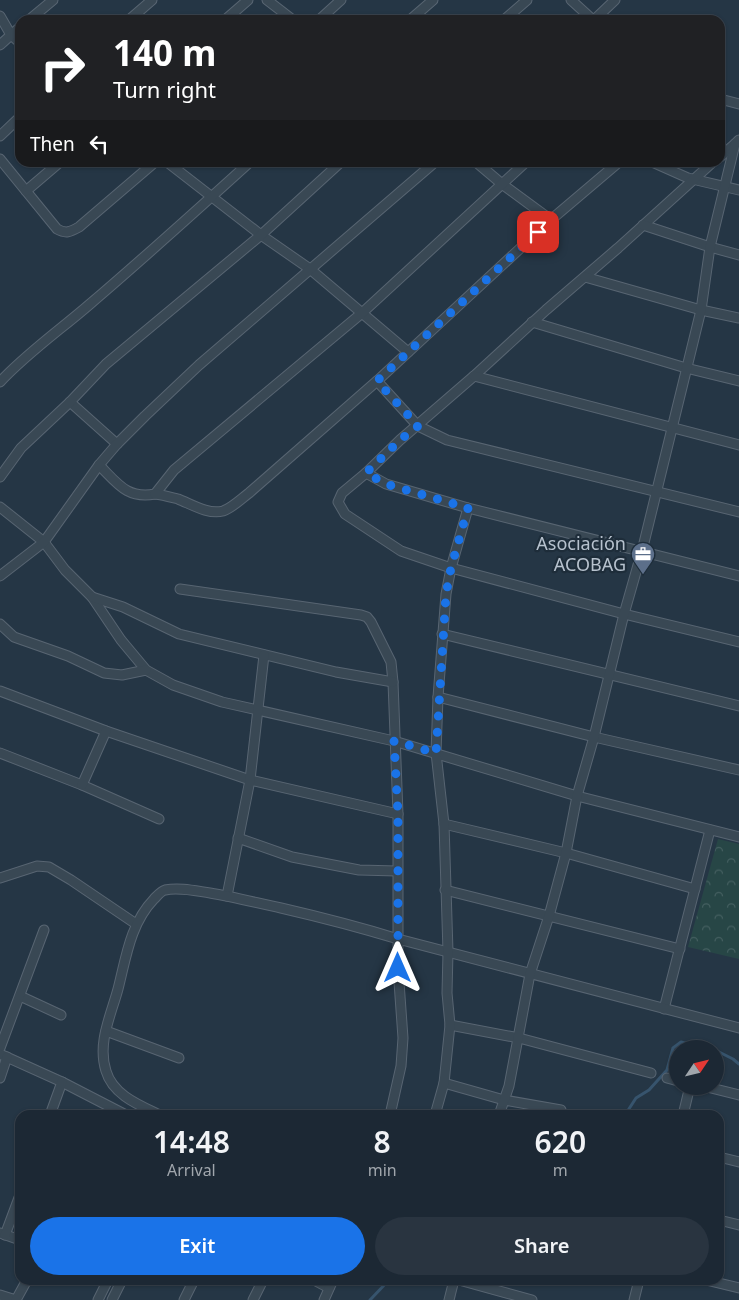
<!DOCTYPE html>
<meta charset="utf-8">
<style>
:root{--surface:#1c2834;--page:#293440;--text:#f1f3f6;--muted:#a0a6ac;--line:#3a444f;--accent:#1a73e8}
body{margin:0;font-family:"Noto Sans",sans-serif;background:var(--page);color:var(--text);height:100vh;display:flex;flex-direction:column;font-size:19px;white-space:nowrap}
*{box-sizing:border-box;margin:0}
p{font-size:16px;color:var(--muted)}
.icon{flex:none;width:28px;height:28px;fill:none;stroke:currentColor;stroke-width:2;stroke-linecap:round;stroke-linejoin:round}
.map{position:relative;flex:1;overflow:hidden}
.panel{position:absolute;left:15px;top:1110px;width:709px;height:175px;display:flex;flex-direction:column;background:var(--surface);border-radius:15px;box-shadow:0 1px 4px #0004,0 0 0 1px var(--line)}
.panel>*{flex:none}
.top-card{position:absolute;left:15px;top:15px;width:710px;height:152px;border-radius:15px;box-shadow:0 1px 4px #0004,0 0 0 1px var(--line);background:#202124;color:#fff;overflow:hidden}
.needle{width:32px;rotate:55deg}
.tools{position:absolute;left:669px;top:1040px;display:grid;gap:10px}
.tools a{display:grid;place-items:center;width:55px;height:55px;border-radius:50%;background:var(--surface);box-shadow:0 1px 4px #0004,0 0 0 1px var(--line);font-size:25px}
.pin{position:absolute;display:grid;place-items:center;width:42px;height:42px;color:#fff;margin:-21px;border-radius:10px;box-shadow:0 2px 8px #0006}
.me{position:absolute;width:55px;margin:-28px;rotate:0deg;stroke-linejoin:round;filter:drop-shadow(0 0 4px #0008)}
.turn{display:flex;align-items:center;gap:18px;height:105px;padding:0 15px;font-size:22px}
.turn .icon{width:65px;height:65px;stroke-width:2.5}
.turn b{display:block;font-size:35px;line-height:42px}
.then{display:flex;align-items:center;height:48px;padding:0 15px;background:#0003;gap:10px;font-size:19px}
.eta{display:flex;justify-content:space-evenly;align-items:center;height:85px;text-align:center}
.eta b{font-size:30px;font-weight:600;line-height:35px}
.cta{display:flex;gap:10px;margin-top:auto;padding:10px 15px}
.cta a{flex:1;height:58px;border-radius:30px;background:var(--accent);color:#fff;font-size:20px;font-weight:600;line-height:58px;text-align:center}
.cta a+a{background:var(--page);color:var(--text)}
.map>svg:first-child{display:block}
.forest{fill:url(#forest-crowns)}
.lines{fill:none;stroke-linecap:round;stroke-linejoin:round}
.stream{stroke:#37546d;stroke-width:3}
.minor-casing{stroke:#586572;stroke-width:11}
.minor{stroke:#394854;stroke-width:9}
.route{stroke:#1a73e8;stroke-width:9;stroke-dasharray:0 16.2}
.labels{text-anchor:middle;stroke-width:4.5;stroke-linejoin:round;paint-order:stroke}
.poi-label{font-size:18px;fill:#b7c2ce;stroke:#1e2d3a;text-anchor:end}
</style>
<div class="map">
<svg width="739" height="1300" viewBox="0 0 739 1300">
<defs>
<pattern id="forest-crowns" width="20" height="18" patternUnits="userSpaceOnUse" patternTransform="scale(1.25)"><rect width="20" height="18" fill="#274646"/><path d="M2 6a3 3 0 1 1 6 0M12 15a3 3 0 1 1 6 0" fill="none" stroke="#445f60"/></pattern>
</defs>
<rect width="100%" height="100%" fill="#253645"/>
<!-- forest -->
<path class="forest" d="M 718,839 L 739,844 L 739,959 L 688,947 Z"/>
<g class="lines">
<!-- stream -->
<g class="stream">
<path d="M 715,1050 L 733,1059 L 739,1064"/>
<path d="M 625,1115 L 636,1098 L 649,1090 L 667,1070 L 673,1048 L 681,1042 L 707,1049"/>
<path d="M 370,1300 L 389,1280"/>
</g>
<!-- minor casing -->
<g class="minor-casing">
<g id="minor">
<path d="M 267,0 L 293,20"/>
<path d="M 571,0 L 593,20"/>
<path d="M 0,16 L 11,35 L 20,43"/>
<path d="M 29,20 L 53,0"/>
<path d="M 129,20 L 152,0"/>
<path d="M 225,20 L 248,0"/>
<path d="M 319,20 L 341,0"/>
<path d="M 410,20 L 433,0"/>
<path d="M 504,20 L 527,0"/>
<path d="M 594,20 L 615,0"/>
<path d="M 0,45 L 20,27"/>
<path d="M 720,99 L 739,104"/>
<path d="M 0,136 L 20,117"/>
<path d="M 720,157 L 735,144"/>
<path d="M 0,159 L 57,229 C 66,234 70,232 79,227 L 155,162"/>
<path d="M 167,162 L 261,235 L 310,269 L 408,352"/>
<path d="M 476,162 L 502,184 L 551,220"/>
<path d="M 652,162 L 688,178 L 739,190"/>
<path d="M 713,162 L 618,248 L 546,310 L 474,376 L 400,440 L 366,473 L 342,493 L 338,502 L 345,514 L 401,551 L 451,568 L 624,614 L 739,642"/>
<path d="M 26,191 L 60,162"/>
<path d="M 643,225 L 710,247 L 739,255"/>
<path d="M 585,277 L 701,310 L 739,318"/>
<path d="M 532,322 L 686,368 L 739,381"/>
<path d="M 474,376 L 739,445"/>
<path d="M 377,381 L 418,426 L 447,440 L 739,512"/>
<path d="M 0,382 C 27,353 60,330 90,304 C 144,258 197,210 250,162"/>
<path d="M 70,402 L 117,444"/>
<path d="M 99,465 C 118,484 127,499 155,494 L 174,470 L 362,313 L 526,162"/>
<path d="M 366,473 L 386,484 L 468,508 L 739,576"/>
<path d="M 0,477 L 21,448 L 70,402 L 106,364 L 261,235 L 341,162"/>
<path d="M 155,494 C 163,495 170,497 178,499 C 191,504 208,515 223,511 C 232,508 241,499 249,493 L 377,381 L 553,218 L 619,162"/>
<path d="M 0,507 L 44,542 L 65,570 L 92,597 L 121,640 L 146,670 L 173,685 L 222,702 L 394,741 L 577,796 L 739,837"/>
<path d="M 0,576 L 44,542 L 99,465 L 117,444 L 145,416 L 199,365 L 435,162"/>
<path d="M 180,589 L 361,615 L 367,617 L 371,622 L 391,662 L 393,682 L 398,814 L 398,968 L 403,1038 L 401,1066 L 390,1115"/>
<path d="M 92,597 L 123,607 L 179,634 L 336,672 L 393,682"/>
<path d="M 0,624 L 14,637 L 68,656 L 104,673 L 122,675 L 146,670"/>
<path d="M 442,634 L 739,706"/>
<path d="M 0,691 L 106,731 L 250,780 L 398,814"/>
<path d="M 438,697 L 594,737 L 739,770"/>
<path d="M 0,753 L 82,785 L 159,819"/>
<path d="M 82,785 L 106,731"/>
<path d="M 444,824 L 566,853 L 695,889"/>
<path d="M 238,838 L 292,857 L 359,870 L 397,871"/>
<path d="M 0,878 L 37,866 L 49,867 L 71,880 L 136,924"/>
<path d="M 445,890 L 680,949"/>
<path d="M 227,896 L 250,780 L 264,655"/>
<path d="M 20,996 L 61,1015"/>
<path d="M 664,1009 L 710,830"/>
<path d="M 450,1025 L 519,1038 L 651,1073"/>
<path d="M 106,1031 L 179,1058"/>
<path d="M 0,1048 L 44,930"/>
<path d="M 0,1054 L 62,1082 L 126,1115"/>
<path d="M 0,1078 L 7,1057"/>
<path d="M 667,1078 L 678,1081"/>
<path d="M 444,1083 L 504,1100 L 561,1110"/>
<path d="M 703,1086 L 739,1095"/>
<path d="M 50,1115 L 62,1082"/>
<path d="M 160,1115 C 139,1105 113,1095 106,1071 C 97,1043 111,1015 118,989 C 126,958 130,924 154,899 C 157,896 161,891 165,890 C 180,887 196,891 210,893 C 234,897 257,903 281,908 C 320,917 359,927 398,939 L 739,1028"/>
<path d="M 435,1115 L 444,1083 L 450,1025 L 447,993 L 448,952 L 444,824 L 436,753 L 438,697 L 446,594 L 451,568 L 468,508"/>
<path d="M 499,1115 L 509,1086 L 530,974 L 549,916 L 566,853 L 577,796 L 594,737 L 624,614 L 642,551 L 701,310 L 710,247 L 735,144 L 739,140"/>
<path d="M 683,1115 L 690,1086"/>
<path d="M 719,1157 L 739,1162"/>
<path d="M 719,1220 L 739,1225"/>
<path d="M 0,1233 L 20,1240"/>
<path d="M 5,1235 L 20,1195"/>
<path d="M 314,1280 L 329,1288"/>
<path d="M 459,1280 L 532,1300"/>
<path d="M 706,1280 L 739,1288"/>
<path d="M 0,1295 L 16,1300"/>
<path d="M 16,1300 L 27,1280"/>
<path d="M 98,1300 L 108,1280"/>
<path d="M 112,1300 L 122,1280"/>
<path d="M 184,1300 L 194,1280"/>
<path d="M 253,1300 L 263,1280"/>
<path d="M 324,1300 L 333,1280"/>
<path d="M 449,1300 L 454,1280"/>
<path d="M 634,1300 L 639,1280"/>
</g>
</g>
<!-- minor -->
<use href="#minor" class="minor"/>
</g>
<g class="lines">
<!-- route -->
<path class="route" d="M 398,968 L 398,814 L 394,741 L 436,753 L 446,594 L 451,568 L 468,508 L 386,484 L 366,473 L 400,440 L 418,426 L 377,381 L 538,232"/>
</g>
<!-- icons -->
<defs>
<g id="office-pin" transform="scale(1.25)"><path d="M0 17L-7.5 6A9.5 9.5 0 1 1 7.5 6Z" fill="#5c6f8a" stroke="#1e2d3a"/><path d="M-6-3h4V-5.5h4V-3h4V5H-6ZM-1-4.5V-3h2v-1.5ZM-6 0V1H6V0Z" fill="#fff"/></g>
</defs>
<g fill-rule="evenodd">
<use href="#office-pin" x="643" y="554"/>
</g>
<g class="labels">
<!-- poi labels -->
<g class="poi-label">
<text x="626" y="550">Asociación<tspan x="626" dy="21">ACOBAG</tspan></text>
</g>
</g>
</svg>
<div class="tools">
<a><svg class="needle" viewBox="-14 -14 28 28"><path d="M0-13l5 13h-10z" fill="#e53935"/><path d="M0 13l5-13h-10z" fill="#a0a6ac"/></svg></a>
</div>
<div class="pin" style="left:538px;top:232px;background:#d93025"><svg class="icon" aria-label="arrive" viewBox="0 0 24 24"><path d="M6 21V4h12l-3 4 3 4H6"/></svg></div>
<svg class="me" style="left:398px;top:968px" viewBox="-20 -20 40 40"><path d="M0-17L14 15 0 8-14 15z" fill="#1a73e8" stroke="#fff" stroke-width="4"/></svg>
<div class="top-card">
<div class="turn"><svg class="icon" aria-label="right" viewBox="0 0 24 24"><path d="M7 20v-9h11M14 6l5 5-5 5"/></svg><div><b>140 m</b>Turn right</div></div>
<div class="then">Then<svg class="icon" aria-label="left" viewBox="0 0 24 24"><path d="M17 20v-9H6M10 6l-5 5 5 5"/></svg></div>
</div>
<section class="panel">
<div class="eta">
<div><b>14:48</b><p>Arrival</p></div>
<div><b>8</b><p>min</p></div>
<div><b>620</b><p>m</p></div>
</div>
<div class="cta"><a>Exit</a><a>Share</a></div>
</section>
</div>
